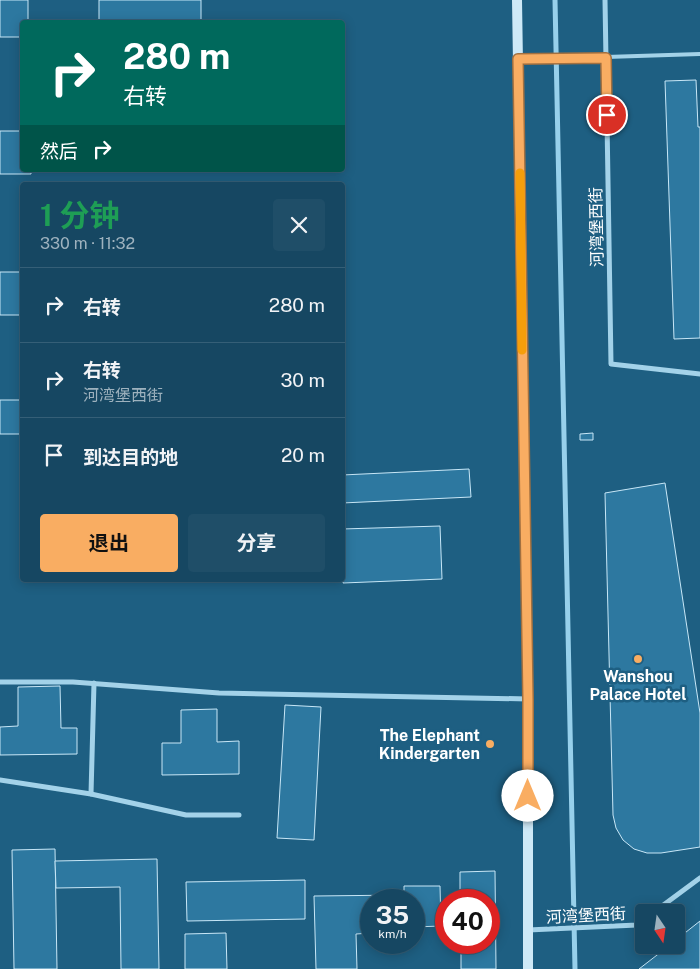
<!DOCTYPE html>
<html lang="zh">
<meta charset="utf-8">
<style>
:root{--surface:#164762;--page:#1f4e68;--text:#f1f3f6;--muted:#9eb2be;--line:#355f77;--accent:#f9ad62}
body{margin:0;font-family:"Public Sans","Noto Sans SC",sans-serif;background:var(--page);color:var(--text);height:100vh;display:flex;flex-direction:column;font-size:19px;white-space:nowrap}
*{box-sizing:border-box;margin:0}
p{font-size:16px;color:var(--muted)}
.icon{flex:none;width:28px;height:28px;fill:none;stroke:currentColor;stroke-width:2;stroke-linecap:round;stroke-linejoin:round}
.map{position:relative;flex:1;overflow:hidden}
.panel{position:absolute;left:20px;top:182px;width:325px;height:400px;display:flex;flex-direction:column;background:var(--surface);border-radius:5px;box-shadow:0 2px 12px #0003,0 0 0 1px var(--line)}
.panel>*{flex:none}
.guide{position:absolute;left:20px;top:20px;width:325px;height:152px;border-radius:5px;box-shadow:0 2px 12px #0003,0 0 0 1px var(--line);background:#00695c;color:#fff;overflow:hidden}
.needle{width:32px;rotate:167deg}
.buttons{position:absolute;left:635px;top:904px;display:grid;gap:10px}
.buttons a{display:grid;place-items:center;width:50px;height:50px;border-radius:5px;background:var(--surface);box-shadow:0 2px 12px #0003,0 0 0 1px var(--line);font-size:25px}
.speed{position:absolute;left:360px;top:889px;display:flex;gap:10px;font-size:25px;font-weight:700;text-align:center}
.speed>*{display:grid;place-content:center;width:65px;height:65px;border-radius:50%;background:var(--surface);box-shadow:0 2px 12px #0003,0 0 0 1px var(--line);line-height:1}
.speed small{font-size:12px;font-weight:400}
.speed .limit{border:8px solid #d22;background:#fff;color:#111}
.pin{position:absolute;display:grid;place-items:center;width:42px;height:42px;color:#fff;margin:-21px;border:2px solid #fff;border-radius:50%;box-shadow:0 1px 5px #0007}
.me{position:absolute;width:55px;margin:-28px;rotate:0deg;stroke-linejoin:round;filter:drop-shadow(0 0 4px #0008)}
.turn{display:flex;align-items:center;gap:18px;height:105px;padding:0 20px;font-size:22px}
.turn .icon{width:65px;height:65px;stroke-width:2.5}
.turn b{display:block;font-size:35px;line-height:42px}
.then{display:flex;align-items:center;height:48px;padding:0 20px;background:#0003;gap:10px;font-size:19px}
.round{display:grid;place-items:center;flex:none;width:52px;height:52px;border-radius:5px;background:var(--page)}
.overview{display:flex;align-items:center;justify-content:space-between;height:85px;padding:0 20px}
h1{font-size:30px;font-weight:700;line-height:38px;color:#1e9e55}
.cta{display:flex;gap:10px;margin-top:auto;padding:10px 20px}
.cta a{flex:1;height:58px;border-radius:5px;background:var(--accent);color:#111;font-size:20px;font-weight:700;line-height:58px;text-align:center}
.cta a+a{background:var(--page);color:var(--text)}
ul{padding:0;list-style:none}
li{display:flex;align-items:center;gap:15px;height:75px;padding:0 20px;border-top:1px solid var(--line)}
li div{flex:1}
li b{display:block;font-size:19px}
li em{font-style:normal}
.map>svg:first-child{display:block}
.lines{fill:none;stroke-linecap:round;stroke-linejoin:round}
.stream{stroke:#97d0eb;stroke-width:5}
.building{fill:#2d78a0;stroke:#c8e7f7}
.lane{stroke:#a3d2e9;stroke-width:4}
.street{stroke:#a3d2e9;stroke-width:5}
.secondary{stroke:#cee9f7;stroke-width:10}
.route-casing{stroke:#a27040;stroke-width:12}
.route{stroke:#f9ad62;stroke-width:9}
.slow{stroke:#f59e0b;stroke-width:9}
.poi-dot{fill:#f9ad62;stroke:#1e5f82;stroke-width:2}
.labels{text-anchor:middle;stroke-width:5;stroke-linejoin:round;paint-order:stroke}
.street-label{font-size:16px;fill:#fff;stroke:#1e5f82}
.poi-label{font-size:16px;font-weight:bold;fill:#fff;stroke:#1e5f82}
</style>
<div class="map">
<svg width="700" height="969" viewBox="0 0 700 969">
<rect width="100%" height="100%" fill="#1e5f82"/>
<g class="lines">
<!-- stream -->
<path class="stream" d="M 555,0 L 575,969"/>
</g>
<!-- building -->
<g class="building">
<path d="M 0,0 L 28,0 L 28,22 L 22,22 L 22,37 L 0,37 Z"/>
<rect x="99" y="0" width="102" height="22"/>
<path d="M 696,80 L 698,127 L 700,127 L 700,338 L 674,339 L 665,81 Z"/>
<path d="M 0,131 L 22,131 L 22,170 L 31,170 L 31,174 L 0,174 Z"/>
<rect x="0" y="272" width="22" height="43"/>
<rect x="0" y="400" width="22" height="34"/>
<path d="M 593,433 L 593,440 L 580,440 L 580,434 Z"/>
<path d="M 469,469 L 471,497 L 342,503 L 342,475 Z"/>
<path d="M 665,483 L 700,713 L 700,847 L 661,853 L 647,853 L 634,849 L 623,840 L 616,828 L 613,815 L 605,493 Z"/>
<path d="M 440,526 L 442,579 L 343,583 L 342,529 Z"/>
<path d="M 60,686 L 61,728 L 77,728 L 77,754 L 0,755 L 0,727 L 18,726 L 18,687 Z"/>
<path d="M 285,705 L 321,707 L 314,840 L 277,838 Z"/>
<path d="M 217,709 L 217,742 L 239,741 L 239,774 L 162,775 L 162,743 L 181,743 L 181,710 Z"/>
<path d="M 55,849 L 57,969 L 14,969 L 12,850 Z"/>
<path d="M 157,859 L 159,969 L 121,969 L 120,887 L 56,888 L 55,861 Z"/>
<path d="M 495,871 L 496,969 L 461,969 L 461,942 L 489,942 L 489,900 L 460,900 L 460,872 Z"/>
<path d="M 305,880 L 305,919 L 187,921 L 186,882 Z"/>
<path d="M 404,886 L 440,886 L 441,926 L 414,927 L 414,900 L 371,900 L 371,933 L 356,934 L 357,969 L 316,969 L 314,896 L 404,895 Z"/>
<path d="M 700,921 L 700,969 L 639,969 L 670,945 L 676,945 L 676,940 Z"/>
<path d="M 226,933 L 227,969 L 185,969 L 185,934 Z"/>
</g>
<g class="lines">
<!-- lane -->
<path class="lane" d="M 606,57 L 700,54"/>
<!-- street -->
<g class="street">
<path d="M 605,0 L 611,364 L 700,374"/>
<path d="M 518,59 L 606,57"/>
<path d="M 0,682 L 73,682 L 219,693 L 528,699"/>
<path d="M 0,780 L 91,794 L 186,815 L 239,815"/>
<path d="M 91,794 L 94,683"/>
<path d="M 654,912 L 700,878"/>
<path d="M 528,930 L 637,925 L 644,920"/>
</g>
<!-- secondary -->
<path class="secondary" d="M 517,0 L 528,699 L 528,969"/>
</g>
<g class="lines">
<!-- route casing -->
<g class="route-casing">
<path id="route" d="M 528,796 L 528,699 L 518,59 L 606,58 L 607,115"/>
</g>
<!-- route -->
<use href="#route" class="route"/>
<!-- slow -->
<path class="slow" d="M 520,173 L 522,350"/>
</g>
<!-- markers -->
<g class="poi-dot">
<circle cx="638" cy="659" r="5"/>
<circle cx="490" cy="744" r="5"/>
</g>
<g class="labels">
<!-- street labels -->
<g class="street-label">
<text transform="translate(596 227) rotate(-91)" y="6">河湾堡西街</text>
<text transform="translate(586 915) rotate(-3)" y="6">河湾堡西街</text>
</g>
<!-- poi labels -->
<g class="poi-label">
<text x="638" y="682">Wanshou<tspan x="638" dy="18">Palace Hotel</tspan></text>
<text x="480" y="741" text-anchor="end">The Elephant<tspan x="480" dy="18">Kindergarten</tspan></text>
</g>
</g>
</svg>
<div class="buttons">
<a><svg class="needle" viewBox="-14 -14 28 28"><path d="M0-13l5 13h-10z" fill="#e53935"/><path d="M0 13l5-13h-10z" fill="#9eb2be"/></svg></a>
</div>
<div class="speed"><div>35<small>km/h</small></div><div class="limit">40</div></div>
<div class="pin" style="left:607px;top:115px;background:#d93025"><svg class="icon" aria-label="arrive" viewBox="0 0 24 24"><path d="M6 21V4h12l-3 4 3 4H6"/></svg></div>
<svg class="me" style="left:528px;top:796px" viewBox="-20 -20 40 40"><circle r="19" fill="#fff"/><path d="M0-13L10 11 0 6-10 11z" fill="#f9ad62"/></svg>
<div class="guide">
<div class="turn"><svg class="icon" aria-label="right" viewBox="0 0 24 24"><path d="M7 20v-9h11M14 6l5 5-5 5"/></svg><div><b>280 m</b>右转</div></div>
<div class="then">然后<svg class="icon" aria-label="right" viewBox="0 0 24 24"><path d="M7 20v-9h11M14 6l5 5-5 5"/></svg></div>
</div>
<section class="panel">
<div class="overview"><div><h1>1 分钟</h1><p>330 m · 11:32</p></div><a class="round"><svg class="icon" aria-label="close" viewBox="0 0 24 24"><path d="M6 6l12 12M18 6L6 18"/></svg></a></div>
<ul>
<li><svg class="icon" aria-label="right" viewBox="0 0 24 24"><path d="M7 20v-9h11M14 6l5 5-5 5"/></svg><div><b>右转</b></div><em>280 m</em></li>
<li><svg class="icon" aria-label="right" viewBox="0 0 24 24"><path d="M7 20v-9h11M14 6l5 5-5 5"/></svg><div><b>右转</b><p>河湾堡西街</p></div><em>30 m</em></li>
<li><svg class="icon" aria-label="arrive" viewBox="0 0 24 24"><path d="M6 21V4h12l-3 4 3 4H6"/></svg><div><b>到达目的地</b></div><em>20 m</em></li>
</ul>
<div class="cta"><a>退出</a><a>分享</a></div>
</section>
</div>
